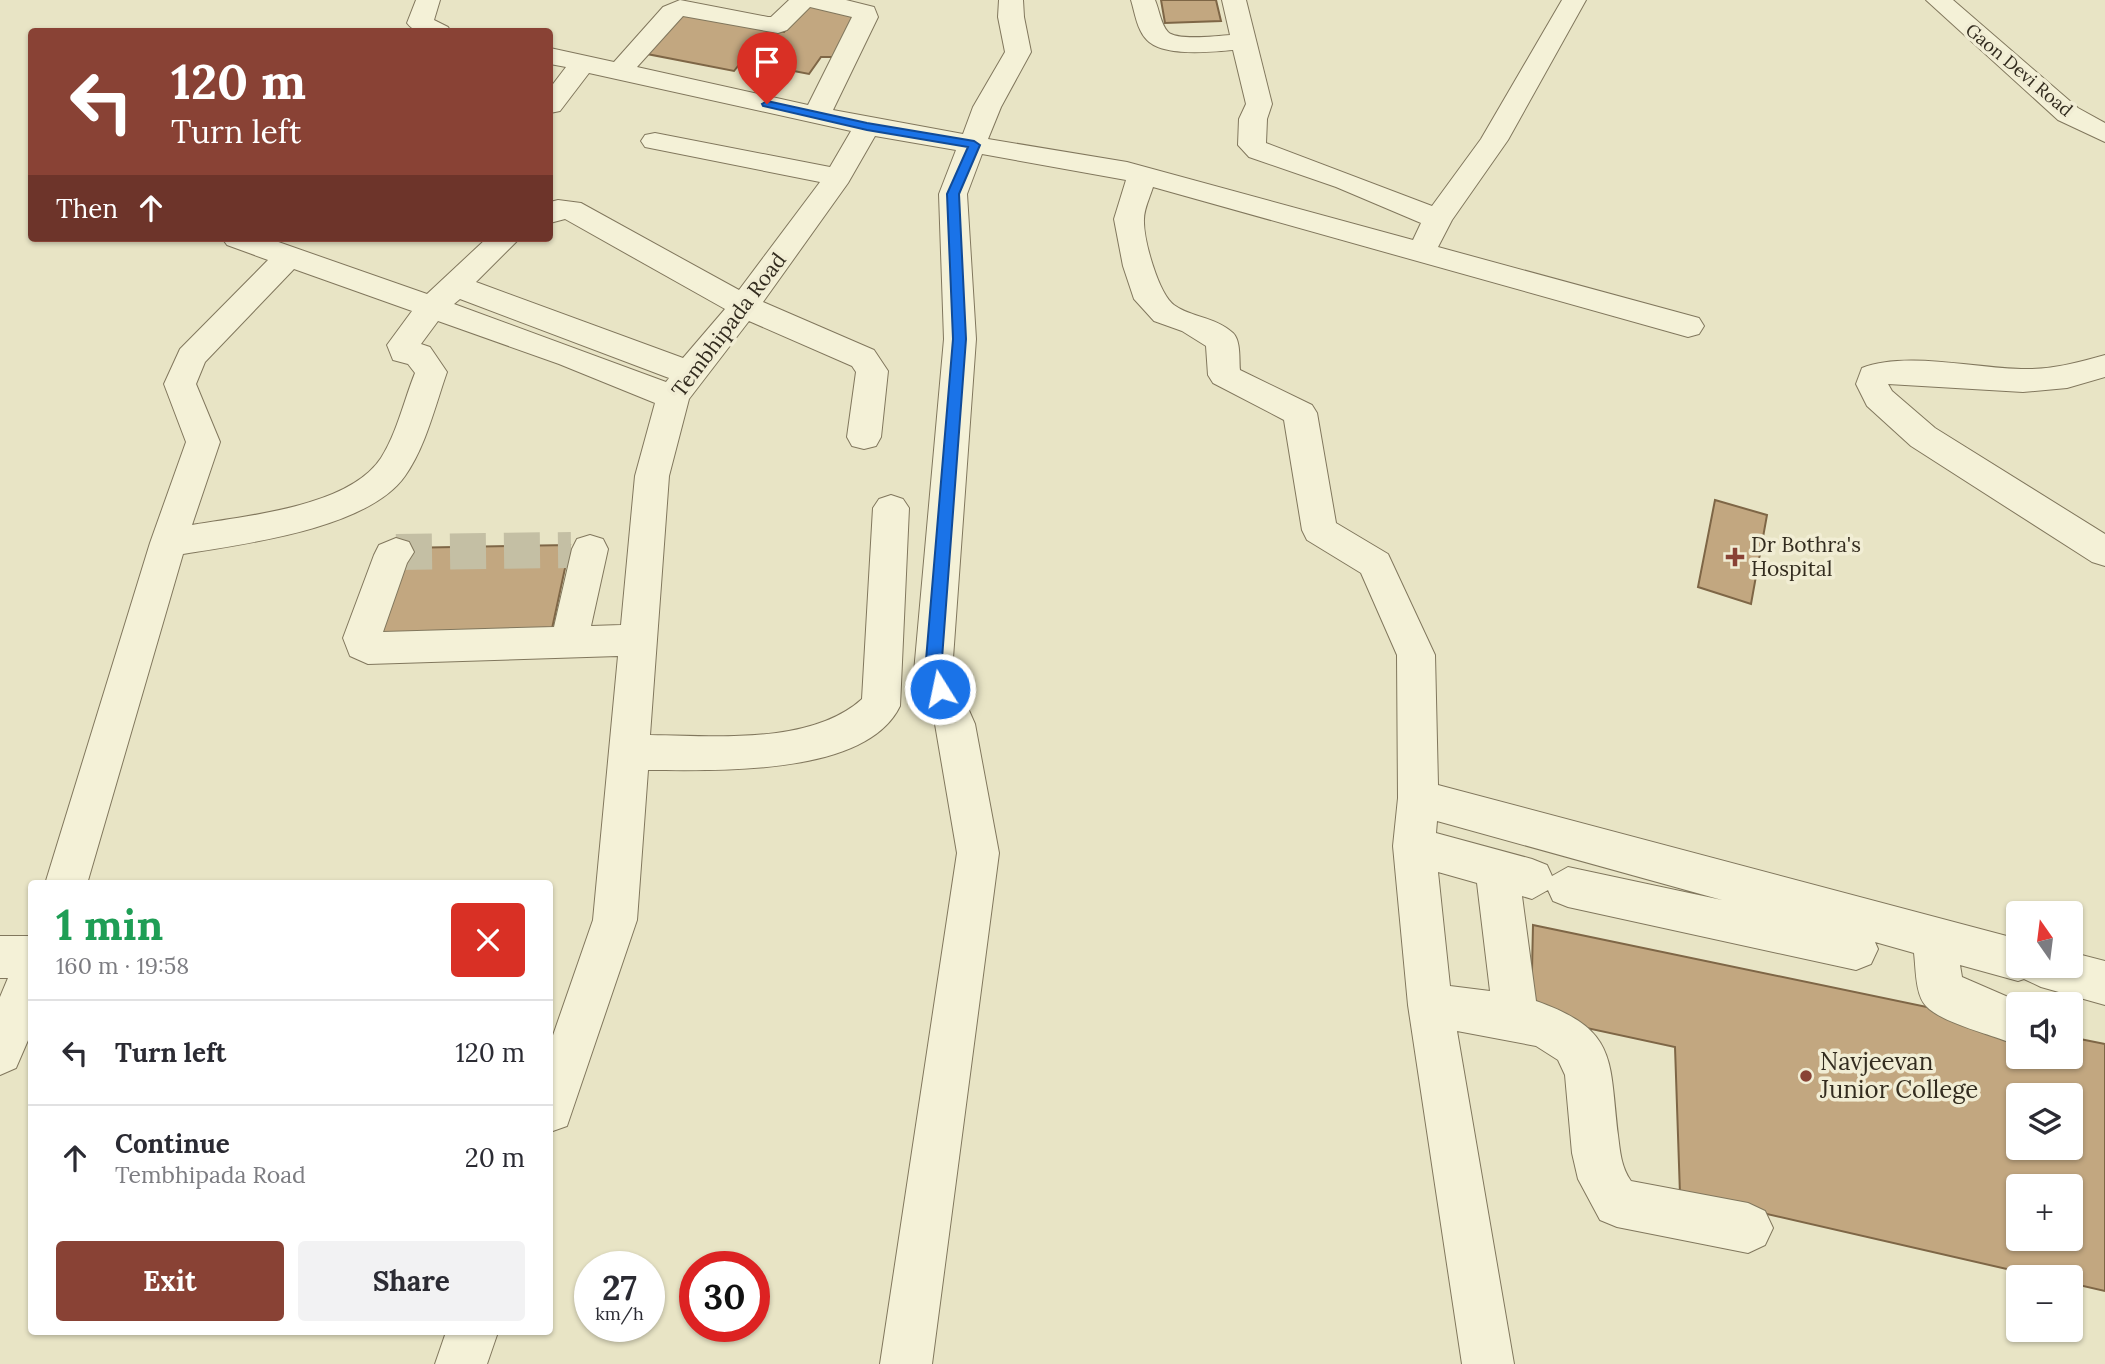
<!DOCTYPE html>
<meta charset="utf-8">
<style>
:root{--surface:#fff;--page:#f2f2f3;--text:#2b2b33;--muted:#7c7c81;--line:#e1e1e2;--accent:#894235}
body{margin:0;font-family:Lora,serif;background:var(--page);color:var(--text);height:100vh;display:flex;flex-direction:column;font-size:26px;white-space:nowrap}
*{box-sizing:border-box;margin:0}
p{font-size:23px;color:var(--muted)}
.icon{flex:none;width:38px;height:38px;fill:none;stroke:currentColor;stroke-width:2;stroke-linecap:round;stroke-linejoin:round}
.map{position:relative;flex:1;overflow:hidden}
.side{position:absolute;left:28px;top:880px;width:525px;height:455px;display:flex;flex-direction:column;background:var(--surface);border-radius:7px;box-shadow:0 2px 5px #0004}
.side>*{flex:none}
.hud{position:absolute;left:28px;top:28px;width:525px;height:214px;border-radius:7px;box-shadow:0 2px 5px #0004;background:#894235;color:#fff;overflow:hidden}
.needle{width:46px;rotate:346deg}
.controls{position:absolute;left:2006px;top:901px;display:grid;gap:14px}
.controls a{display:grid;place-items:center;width:77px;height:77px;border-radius:7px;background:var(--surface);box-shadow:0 2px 5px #0004;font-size:35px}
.speed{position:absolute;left:574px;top:1251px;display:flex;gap:14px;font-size:35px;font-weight:700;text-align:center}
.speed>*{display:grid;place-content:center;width:91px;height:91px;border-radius:50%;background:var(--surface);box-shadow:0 2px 5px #0004;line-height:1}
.speed small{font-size:18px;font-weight:400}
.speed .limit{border:10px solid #d22;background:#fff;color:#111}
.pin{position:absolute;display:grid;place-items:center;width:60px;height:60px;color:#fff;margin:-72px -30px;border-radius:50% 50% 50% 0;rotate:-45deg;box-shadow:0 0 7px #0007}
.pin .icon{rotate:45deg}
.me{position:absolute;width:77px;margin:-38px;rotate:350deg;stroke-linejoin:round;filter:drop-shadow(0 0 5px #0008)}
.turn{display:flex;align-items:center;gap:24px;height:147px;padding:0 28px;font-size:32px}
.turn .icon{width:91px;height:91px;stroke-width:2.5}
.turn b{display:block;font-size:49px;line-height:60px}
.then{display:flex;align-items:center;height:66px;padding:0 28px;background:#0003;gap:14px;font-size:26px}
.round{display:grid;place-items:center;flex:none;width:74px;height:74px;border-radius:7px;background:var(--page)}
.summary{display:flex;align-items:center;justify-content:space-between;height:119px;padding:0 28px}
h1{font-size:42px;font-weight:700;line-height:52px;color:#1e9e55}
.action{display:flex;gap:14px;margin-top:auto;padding:14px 28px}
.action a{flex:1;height:80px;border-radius:7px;background:var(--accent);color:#fff;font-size:28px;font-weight:700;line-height:80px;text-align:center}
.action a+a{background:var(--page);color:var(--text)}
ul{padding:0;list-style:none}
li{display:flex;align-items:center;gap:21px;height:105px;padding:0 28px;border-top:2px solid var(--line)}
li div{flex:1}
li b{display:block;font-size:26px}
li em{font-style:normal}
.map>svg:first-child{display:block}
.building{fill:#c2a780;stroke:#7e6646;stroke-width:2;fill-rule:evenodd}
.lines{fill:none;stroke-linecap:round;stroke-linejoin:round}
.minor-tunnel{stroke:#c4bfa4;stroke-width:36;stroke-dasharray:36 18;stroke-linecap:butt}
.minor-casing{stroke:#81775d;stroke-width:2}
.minor{fill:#f4f1d7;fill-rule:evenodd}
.route{fill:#1a73e8;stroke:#114b97;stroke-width:2}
.poi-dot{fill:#894235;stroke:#f1edd4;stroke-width:2.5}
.labels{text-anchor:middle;stroke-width:7;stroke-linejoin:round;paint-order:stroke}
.far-street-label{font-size:18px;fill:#332c1f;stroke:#f1edd4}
.street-label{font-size:21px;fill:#332c1f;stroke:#f1edd4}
.poi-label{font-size:21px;fill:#332c1f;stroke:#f1edd4;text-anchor:start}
.near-poi-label{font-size:24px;fill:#332c1f;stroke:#f1edd4;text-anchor:start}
</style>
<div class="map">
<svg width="2105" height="1364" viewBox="0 0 2105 1364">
<rect width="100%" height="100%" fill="#e8e4c5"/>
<!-- building -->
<g class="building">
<path d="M 1161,0 L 1216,0 L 1221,21 L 1165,23 Z"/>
<path d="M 806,4 L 860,13 L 843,57 L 821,57 L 809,74 L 742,61 L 734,71 L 642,53 L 679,12 L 784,32 Z"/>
<path d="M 1715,500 L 1767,515 L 1751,604 L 1698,587 Z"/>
<path d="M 570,545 L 550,638 L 372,640 L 401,548 Z"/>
<path d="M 1533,925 L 2018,1026 L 2018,1057 L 2070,1057 L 2070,1037 L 2105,1044 L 2105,1291 L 2070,1283 L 2070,1278 L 2046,1278 L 1680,1194 L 1675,1047 L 1531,1016 ZM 2018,1096 L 2070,1096 L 2070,1148 L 2018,1148 ZM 2018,1186 L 2070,1186 L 2070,1239 L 2018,1239 Z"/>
</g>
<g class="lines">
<!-- minor-tunnel -->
<path class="minor-tunnel" d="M 396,552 L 571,550"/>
<!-- minor casing -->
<g class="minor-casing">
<g id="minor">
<path d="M 416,0 L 440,0 L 434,20 L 448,27 L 451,32 C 437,32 416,36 407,23 Z"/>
<path d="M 680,0 L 768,17 L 771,17 L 789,0 L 846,0 L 874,7 L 878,17 L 833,110 L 963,134 L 973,107 L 1005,52 L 998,17 L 999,0 L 1023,0 L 1024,17 L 1031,52 L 1001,107 L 988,139 L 1127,162 L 1413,240 L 1421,223 L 1336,187 L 1249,157 L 1238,145 L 1239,119 L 1246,104 L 1233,50 C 1212,52 1163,57 1147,40 C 1137,30 1135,13 1131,0 L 1155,0 C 1159,9 1161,25 1168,32 C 1177,41 1217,36 1230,35 L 1222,0 L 1246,0 L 1272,104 L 1267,119 L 1266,143 L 1432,206 L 1481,139 L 1562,0 L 1586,0 L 1508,140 L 1452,220 L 1438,247 L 1699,318 L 1704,326 L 1699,334 L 1688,337 L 1153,187 C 1150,197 1144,209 1144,219 C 1143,238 1158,293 1174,305 C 1190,317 1216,317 1233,333 C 1241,341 1239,359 1240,370 L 1312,405 L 1317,413 L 1336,523 L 1388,554 L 1435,655 L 1438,785 L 2018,939 L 2018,966 L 2070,966 L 2070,952 L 2105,961 L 2105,1005 L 2041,987 L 2024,979 L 2018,981 L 1960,965 L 1962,977 L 2022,1003 L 2018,1004 L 2018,1036 L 2006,1041 C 1985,1033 1941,1022 1926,1006 C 1915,994 1916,968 1914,953 L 1875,942 L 1878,949 L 1871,964 L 1856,970 L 1568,907 L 1553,901 L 1548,890 L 1532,899 L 1522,896 L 1536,1001 C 1618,1030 1609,1059 1618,1135 C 1620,1151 1621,1167 1631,1181 L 1748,1203 L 1765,1211 L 1773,1228 L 1765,1245 L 1748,1253 L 1617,1227 L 1600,1220 L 1578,1179 L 1572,1153 L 1565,1075 L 1558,1060 L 1536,1046 L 1457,1031 L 1514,1364 L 1462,1364 L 1408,1005 L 1393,846 L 1398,798 L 1397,655 L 1361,573 L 1307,540 L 1302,530 L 1284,420 L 1213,383 L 1208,375 L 1206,346 L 1182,331 L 1154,321 L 1134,299 L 1123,266 L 1114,219 L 1126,180 L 982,154 L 967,194 L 976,339 L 952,672 L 975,724 L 999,853 L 932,1364 L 880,1364 L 957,853 L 935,724 L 914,672 L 944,339 L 939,194 L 956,150 L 875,136 L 848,183 L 763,302 L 874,350 L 888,371 L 881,437 L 876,446 L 864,449 L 852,446 L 847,437 L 856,372 L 852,366 L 749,321 L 689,399 L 669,476 L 650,735 C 715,736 811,745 862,699 L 873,508 L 879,499 L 891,495 L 903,499 L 909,508 L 900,706 C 866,777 715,770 648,770 L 637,920 L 567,1126 L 550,1132 L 550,1044 L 593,920 L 618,656 L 368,664 L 350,656 L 343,638 L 374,555 L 379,545 L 396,538 L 409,542 L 414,552 L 407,563 L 383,632 L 554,627 L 572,549 L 577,539 L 590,535 L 603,539 L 608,549 L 591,626 L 621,625 L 635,476 L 655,403 L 559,364 L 438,321 L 421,344 L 430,347 L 447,372 C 435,406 426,446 405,476 C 368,529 243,544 183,554 L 87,884 L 45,884 L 150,543 L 186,442 L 164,384 L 180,349 L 268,260 L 227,245 L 222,238 L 267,238 L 427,294 L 487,238 L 520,238 L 476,282 L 683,358 L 725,309 L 565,219 L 550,223 L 550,202 L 558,200 L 581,203 L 739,290 L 820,182 L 645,147 L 641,141 L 645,135 L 655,133 L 830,167 L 851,131 L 589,73 L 560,111 L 550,113 L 550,88 L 566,67 L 550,64 L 550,48 L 614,62 L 663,7 ZM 810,7 L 852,17 L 808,105 L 637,67 L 683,16 L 778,33 L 787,30 ZM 294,269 L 412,311 L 387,345 L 393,360 L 408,364 L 415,373 C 404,400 397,433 381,458 C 349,507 245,516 192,525 L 220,442 L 196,384 L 205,362 ZM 460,299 L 669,378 L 666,382 L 454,304 ZM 1437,821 L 1722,900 L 1568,867 L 1552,876 L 1547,865 L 1532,859 L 1436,833 ZM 1438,872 L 1477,883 L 1490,991 L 1450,986 Z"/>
<path d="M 1926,0 L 1953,0 L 2078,108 L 2105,123 L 2105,142 L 2058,120 Z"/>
<path d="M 2105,355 L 2105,377 L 2067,388 L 2023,392 L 1888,384 L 1892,391 L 1935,428 L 2105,534 L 2105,566 L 2092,562 L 1911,446 L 1867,406 L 1856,384 L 1862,368 C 1904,351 1974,368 2021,369 C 2050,370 2077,363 2105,355 Z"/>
<path d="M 0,936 L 32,936 L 32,1031 L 16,1068 L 0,1075 L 0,997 L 8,978 L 0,978 Z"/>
<path d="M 446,1332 L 498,1332 L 487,1364 L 435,1364 Z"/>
</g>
</g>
<!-- minor -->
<use href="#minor" class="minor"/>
</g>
<!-- route -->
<path class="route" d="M 767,101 L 867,123 L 974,141 L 980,145 L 959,194 L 966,339 L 941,672 L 948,689 L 946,694 L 935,694 L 925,672 L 953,339 L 947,194 L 968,147 L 867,130 L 763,106 L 762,104 Z"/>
<!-- markers -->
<g class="poi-dot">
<path d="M1731.5 546.5h7v7h7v7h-7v7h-7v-7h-7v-7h7z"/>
<circle cx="1806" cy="1076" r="7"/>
</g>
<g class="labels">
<!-- far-street labels -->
<g class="far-street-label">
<text transform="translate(2019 70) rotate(40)" y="6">Gaon Devi Road</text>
</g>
<!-- street labels -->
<g class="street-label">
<text transform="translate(729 325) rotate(-53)" y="7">Tembhipada Road</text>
</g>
<!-- poi labels -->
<g class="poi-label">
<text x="1751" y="552">Dr Bothra's<tspan x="1751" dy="24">Hospital</tspan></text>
</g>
<!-- near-poi labels -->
<g class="near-poi-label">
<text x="1820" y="1070">Navjeevan<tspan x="1820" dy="28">Junior College</tspan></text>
</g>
</g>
</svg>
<div class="controls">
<a><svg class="needle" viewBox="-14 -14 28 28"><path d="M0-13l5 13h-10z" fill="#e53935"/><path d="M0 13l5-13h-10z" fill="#7c7c81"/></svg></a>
<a><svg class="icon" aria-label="sound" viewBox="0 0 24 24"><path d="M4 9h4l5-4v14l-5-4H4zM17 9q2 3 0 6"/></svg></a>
<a><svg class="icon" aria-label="layers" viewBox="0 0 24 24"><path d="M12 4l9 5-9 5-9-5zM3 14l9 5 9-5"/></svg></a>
<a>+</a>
<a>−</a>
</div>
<div class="speed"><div>27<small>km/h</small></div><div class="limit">30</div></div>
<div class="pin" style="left:767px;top:104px;background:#d93025"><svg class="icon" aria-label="arrive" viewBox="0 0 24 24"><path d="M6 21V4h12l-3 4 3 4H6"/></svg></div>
<svg class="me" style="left:940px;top:689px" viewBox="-20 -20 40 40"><circle r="17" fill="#1a73e8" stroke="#fff" stroke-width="3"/><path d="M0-11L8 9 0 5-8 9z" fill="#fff"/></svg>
<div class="hud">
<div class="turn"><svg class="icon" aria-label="left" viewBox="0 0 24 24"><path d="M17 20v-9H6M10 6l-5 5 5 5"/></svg><div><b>120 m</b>Turn left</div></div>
<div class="then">Then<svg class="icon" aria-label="ahead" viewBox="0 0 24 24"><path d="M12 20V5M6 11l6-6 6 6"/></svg></div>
</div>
<section class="side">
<div class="summary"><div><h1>1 min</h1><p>160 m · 19:58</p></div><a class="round" style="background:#d93025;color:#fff"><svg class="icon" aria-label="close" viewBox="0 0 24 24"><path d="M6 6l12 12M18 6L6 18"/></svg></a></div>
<ul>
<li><svg class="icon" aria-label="left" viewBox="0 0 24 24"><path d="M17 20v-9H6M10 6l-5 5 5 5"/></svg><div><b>Turn left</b></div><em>120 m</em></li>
<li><svg class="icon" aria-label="ahead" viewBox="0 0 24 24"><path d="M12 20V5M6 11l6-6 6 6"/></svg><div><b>Continue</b><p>Tembhipada Road</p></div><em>20 m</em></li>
</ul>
<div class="action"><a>Exit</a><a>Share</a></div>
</section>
</div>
